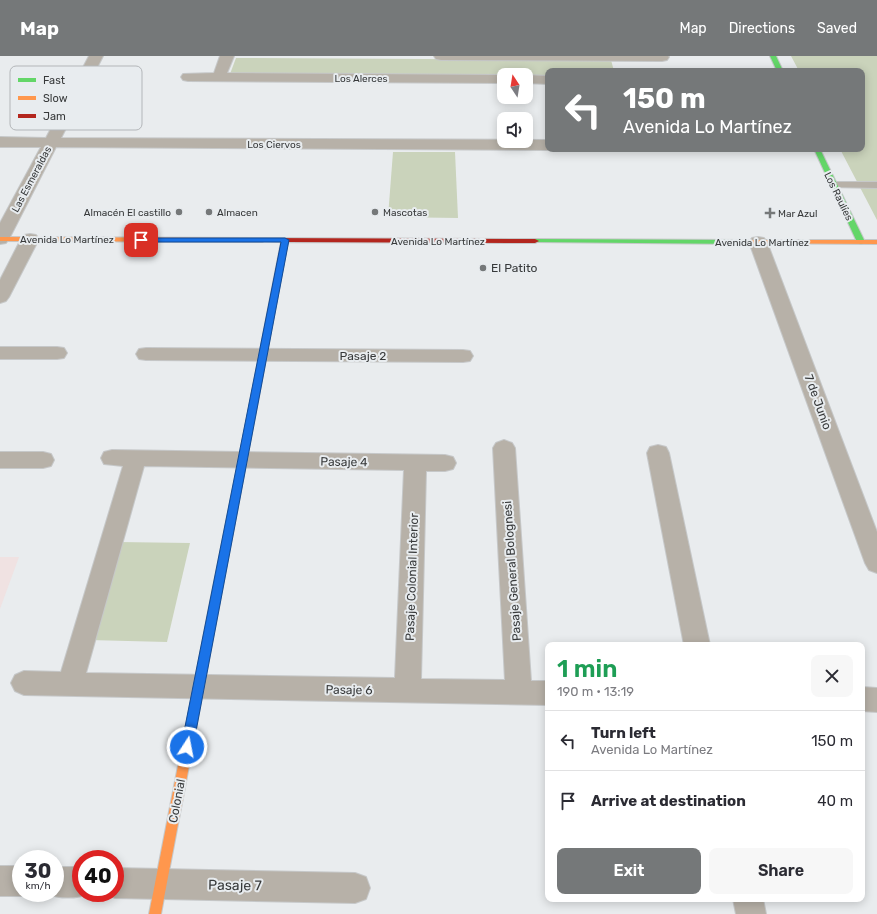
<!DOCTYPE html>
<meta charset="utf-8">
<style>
:root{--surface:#fff;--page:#f7f7f7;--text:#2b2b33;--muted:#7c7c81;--line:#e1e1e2;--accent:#757879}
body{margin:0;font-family:Rubik,sans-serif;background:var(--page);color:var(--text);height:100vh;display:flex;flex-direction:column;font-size:15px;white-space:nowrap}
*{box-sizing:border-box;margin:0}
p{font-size:13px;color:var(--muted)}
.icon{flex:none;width:22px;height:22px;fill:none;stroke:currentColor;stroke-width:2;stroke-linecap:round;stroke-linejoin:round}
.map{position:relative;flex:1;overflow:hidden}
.drawer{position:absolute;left:545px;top:586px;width:320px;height:260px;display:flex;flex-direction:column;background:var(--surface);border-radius:8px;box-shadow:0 2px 10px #0003}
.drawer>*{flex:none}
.guide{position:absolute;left:545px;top:12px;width:320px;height:84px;border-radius:8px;box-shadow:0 2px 10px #0003;background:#757879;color:#fff;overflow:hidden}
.needle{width:26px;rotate:348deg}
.tools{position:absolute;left:497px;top:12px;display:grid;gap:8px}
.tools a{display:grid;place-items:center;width:36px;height:36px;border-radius:8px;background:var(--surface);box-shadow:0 2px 10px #0003;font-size:20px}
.speed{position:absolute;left:12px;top:794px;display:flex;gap:8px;font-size:20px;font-weight:700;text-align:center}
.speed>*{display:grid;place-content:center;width:52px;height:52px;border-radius:50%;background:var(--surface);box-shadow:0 2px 10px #0003;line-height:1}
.speed small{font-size:10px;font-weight:400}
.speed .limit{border:6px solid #d22;background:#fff;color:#111}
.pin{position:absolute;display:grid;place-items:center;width:34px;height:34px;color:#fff;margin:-17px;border-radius:8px;box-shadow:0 2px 6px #0006}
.me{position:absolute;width:44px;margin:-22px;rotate:11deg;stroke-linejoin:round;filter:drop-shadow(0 0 3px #0008)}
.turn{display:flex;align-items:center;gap:14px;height:84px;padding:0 12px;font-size:18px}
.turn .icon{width:52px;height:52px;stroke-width:2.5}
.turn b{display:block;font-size:28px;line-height:34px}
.round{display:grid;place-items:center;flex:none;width:42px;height:42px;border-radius:8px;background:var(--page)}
.head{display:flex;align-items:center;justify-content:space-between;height:68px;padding:0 12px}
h1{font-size:24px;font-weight:600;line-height:30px;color:#1e9e55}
.cta{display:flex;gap:8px;margin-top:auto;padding:8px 12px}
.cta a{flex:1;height:46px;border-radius:8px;background:var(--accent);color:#fff;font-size:16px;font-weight:600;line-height:46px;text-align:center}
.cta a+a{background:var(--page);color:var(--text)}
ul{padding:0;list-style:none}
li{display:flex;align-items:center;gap:12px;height:60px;padding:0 12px;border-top:1px solid var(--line)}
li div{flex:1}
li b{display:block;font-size:15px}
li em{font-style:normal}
header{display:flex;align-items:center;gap:24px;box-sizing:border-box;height:56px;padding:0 20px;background:var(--accent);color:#fff}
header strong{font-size:19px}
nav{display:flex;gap:22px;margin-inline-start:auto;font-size:14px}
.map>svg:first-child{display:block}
.education{fill:#f0e2e2}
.green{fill:#cad3bb}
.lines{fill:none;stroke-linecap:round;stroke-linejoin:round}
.lane-casing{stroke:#c6c8c9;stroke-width:2}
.street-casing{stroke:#c6c8c9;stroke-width:2}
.fast-casing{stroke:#c6c8c9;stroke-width:2}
.slow-casing{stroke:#c6c8c9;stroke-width:2}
.jam-casing{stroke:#c6c8c9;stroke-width:2}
.lane{fill:#b7b1a8;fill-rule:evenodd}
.street{fill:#b7b1a8;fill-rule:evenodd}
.fast{fill:#63d668;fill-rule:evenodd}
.slow{fill:#ff974d;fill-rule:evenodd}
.jam{fill:#b3261e;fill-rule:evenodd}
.route{fill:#1a73e8;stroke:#114b97}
.poi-dot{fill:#757879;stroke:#e8ecef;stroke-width:1.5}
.labels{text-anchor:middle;stroke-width:4;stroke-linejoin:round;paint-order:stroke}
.far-street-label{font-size:10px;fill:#37393a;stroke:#e8ecef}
.far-poi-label{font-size:10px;fill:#37393a;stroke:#e8ecef;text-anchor:start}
.poi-label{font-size:12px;fill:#37393a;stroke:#e8ecef;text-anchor:start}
.street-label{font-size:12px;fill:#37393a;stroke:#e8ecef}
.near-street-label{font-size:14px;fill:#37393a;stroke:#e8ecef}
.key{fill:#e8ecef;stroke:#b3b6b9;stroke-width:1}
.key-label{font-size:11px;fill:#37393a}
</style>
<header>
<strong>Map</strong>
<nav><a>Map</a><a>Directions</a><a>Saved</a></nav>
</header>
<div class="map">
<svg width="877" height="858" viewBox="0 0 877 858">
<rect width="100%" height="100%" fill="#e9ecee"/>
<!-- education -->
<path class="education" d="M 0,501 L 19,501 L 0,553 Z"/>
<!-- green -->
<g class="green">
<path d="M 791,0 L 877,0 L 877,164 L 840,93 L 862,93 L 862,15 L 799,15 Z"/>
<path d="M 236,2 L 611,4 L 614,15 L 548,15 L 548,20 L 230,18 Z"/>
<path d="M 393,96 L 455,96 L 458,162 L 388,161 Z"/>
<path d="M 118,486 L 190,487 L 167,586 L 89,584 Z"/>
</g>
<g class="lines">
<!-- lane casing -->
<g class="lane-casing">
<path id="lane" d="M 834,126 L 877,126 L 877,132 L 831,131 L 830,129 Z"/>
</g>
<!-- street casing -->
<g class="street-casing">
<g id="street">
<path d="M 89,0 L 103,0 L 61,82 L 548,84 L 548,93 L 550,93 L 548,94 L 56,91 L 9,183 L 6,187 L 0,188 L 0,167 L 41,91 L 0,91 L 0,81 L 46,82 Z"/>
<path d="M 220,0 L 234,0 L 227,17 L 505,19 L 504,27 L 188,25 L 183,24 L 181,21 L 183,18 L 214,17 Z"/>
<path d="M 434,0 L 668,0 L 669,1 L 667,4 L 662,5 L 441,4 L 436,3 Z"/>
<path d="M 525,19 L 526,19 L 548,20 L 548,28 L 526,27 Z"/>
<path d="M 30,178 L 36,179 L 39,183 L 9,241 L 6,245 L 0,247 L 0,224 L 21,183 L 24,179 Z"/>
<path d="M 758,181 L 764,182 L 767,186 L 877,476 L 877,517 L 869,514 L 865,507 L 749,186 L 752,182 Z"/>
<path d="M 0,291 L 57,291 L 64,292 L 67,297 L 64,302 L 57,303 L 0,303 Z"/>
<path d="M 146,292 L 463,294 L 470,295 L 473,300 L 470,305 L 463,306 L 146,304 L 139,303 L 136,298 L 139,293 Z"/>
<path d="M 504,384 L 512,387 L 515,392 L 531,625 L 548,625 L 548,649 L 24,639 L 15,635 L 11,627 L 15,619 L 24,615 L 61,616 L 123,410 L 104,408 L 101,402 L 104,396 L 112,394 L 445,399 L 453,401 L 456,407 L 453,413 L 445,415 L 426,415 L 421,623 L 505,624 L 493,392 L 496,387 ZM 144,410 L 404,414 L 395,622 L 86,617 Z"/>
<path d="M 658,389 L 666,391 L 669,397 L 710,589 L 684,589 L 647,397 L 650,391 Z"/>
<path d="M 0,396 L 43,396 L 51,398 L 54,404 L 51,410 L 43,412 L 0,412 Z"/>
<path d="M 862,631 L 877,632 L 877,656 L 862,655 Z"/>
<path d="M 0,810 L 21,810 L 21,837 L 28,837 L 21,840 L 0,840 Z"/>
<path d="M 55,811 L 81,811 L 81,837 L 91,837 C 76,843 60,843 45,837 L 55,837 Z"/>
<path d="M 115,812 L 355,817 L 366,821 L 370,832 L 366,843 L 355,847 L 115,842 L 104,837 L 115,837 Z"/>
<path d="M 733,843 L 763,843 L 766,858 L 736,858 Z"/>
</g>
</g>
<!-- fast casing -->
<g class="fast-casing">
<g id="fast">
<path d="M 770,0 L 776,0 L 783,15 L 777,15 Z"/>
<path d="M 814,93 L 820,93 L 865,186 L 861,188 L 857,186 Z"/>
<path d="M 535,183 L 740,184 L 744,186 L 740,188 L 533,186 L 531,185 Z"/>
<path d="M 252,353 L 256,356 L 220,546 L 219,549 L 215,550 L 211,549 L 210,546 L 248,356 Z"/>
</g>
</g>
<!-- slow casing -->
<g class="slow-casing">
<g id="slow">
<path d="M 0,181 L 262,182 L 266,184 L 262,186 L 0,185 Z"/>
<path d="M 740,184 L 877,184 L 877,188 L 738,187 L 736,186 Z"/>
<path d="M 215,542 L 219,543 L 220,546 L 161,858 L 149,858 L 210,546 L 211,543 Z"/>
</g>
</g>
<!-- jam casing -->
<g class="jam-casing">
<path id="jam" d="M 262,182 L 535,183 L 539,185 L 535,187 L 288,186 L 256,356 L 252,359 L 248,356 L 281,186 L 260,185 L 258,184 Z"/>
</g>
<!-- lane -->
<use href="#lane" class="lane"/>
<!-- street -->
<use href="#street" class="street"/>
<!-- fast -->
<use href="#fast" class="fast"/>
<!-- slow -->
<use href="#slow" class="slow"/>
<!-- jam -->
<use href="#jam" class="jam"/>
</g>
<!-- route -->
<path class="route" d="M 139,182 L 285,182 L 289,184 L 193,691 L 191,695 L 187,697 L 183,695 L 181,691 L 281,186 L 141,186 L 138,184 Z"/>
<!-- markers -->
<g class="poi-dot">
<circle cx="179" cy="156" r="4"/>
<circle cx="209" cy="156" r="4"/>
<circle cx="375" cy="156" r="4"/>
<path d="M768 151h4v4h4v4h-4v4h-4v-4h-4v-4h4z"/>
<circle cx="483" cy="212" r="4"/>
</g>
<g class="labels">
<!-- far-street labels -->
<g class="far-street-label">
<text x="361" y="26">Los Alerces</text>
<text x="274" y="92">Los Ciervos</text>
<text transform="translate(31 123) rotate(-62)" y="4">Las Esmeraldas</text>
<text transform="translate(839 140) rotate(64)" y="4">Los Raulíes</text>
<text x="67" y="187">Avenida Lo Martínez</text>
<text x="438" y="189">Avenida Lo Martínez</text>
<text x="762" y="190">Avenida Lo Martínez</text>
</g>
<!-- far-poi labels -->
<g class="far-poi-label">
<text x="171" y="160" text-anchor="end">Almacén El castillo</text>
<text x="217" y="160">Almacen</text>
<text x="383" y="160">Mascotas</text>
<text x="778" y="161">Mar Azul</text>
</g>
<!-- poi labels -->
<g class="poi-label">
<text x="491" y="216">El Patito</text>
</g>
<!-- street labels -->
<g class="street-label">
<text x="363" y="304">Pasaje 2</text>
<text transform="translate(818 346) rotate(70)" y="4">7 de Junio</text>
<text transform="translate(344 406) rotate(1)" y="4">Pasaje 4</text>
<text transform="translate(512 515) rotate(-94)" y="4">Pasaje General Bolognesi</text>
<text transform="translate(412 521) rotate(-88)" y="4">Pasaje Colonial Interior</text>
<text transform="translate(349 634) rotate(1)" y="4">Pasaje 6</text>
<text transform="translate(177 745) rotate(-79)" y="4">Colonial</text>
</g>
<!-- near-street labels -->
<g class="near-street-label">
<text transform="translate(235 829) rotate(1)" y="5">Pasaje 7</text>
</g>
</g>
<!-- legend -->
<rect x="10" y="10" width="132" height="64" rx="6" class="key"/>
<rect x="18" y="22" width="18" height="4" fill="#63d668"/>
<rect x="18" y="40" width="18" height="4" fill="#ff974d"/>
<rect x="18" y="58" width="18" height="4" fill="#b3261e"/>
<g class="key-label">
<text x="43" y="28">Fast</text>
<text x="43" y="46">Slow</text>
<text x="43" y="64">Jam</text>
</g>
</svg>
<div class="tools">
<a><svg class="needle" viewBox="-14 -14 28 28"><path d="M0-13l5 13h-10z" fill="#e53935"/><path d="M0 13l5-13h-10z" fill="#7c7c81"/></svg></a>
<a><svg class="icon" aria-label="sound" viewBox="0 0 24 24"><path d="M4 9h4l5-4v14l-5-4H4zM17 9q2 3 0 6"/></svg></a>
</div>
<div class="speed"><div>30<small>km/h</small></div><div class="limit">40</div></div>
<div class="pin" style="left:141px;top:184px;background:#d93025"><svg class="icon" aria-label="arrive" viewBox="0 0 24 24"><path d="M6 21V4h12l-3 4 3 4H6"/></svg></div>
<svg class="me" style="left:187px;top:691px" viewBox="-20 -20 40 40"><circle r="17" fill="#1a73e8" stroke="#fff" stroke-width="3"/><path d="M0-11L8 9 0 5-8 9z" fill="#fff"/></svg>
<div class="guide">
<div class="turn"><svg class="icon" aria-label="left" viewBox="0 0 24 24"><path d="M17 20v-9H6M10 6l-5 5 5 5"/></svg><div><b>150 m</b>Avenida Lo Martínez</div></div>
</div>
<section class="drawer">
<div class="head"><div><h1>1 min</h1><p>190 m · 13:19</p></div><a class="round"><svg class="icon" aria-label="close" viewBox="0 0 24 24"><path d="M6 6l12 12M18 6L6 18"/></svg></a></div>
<ul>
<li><svg class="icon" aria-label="left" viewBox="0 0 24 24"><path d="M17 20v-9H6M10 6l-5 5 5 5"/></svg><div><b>Turn left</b><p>Avenida Lo Martínez</p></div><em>150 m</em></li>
<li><svg class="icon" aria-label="arrive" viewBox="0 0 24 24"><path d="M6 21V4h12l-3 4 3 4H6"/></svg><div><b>Arrive at destination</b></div><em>40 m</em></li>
</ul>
<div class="cta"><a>Exit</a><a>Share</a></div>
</section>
</div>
